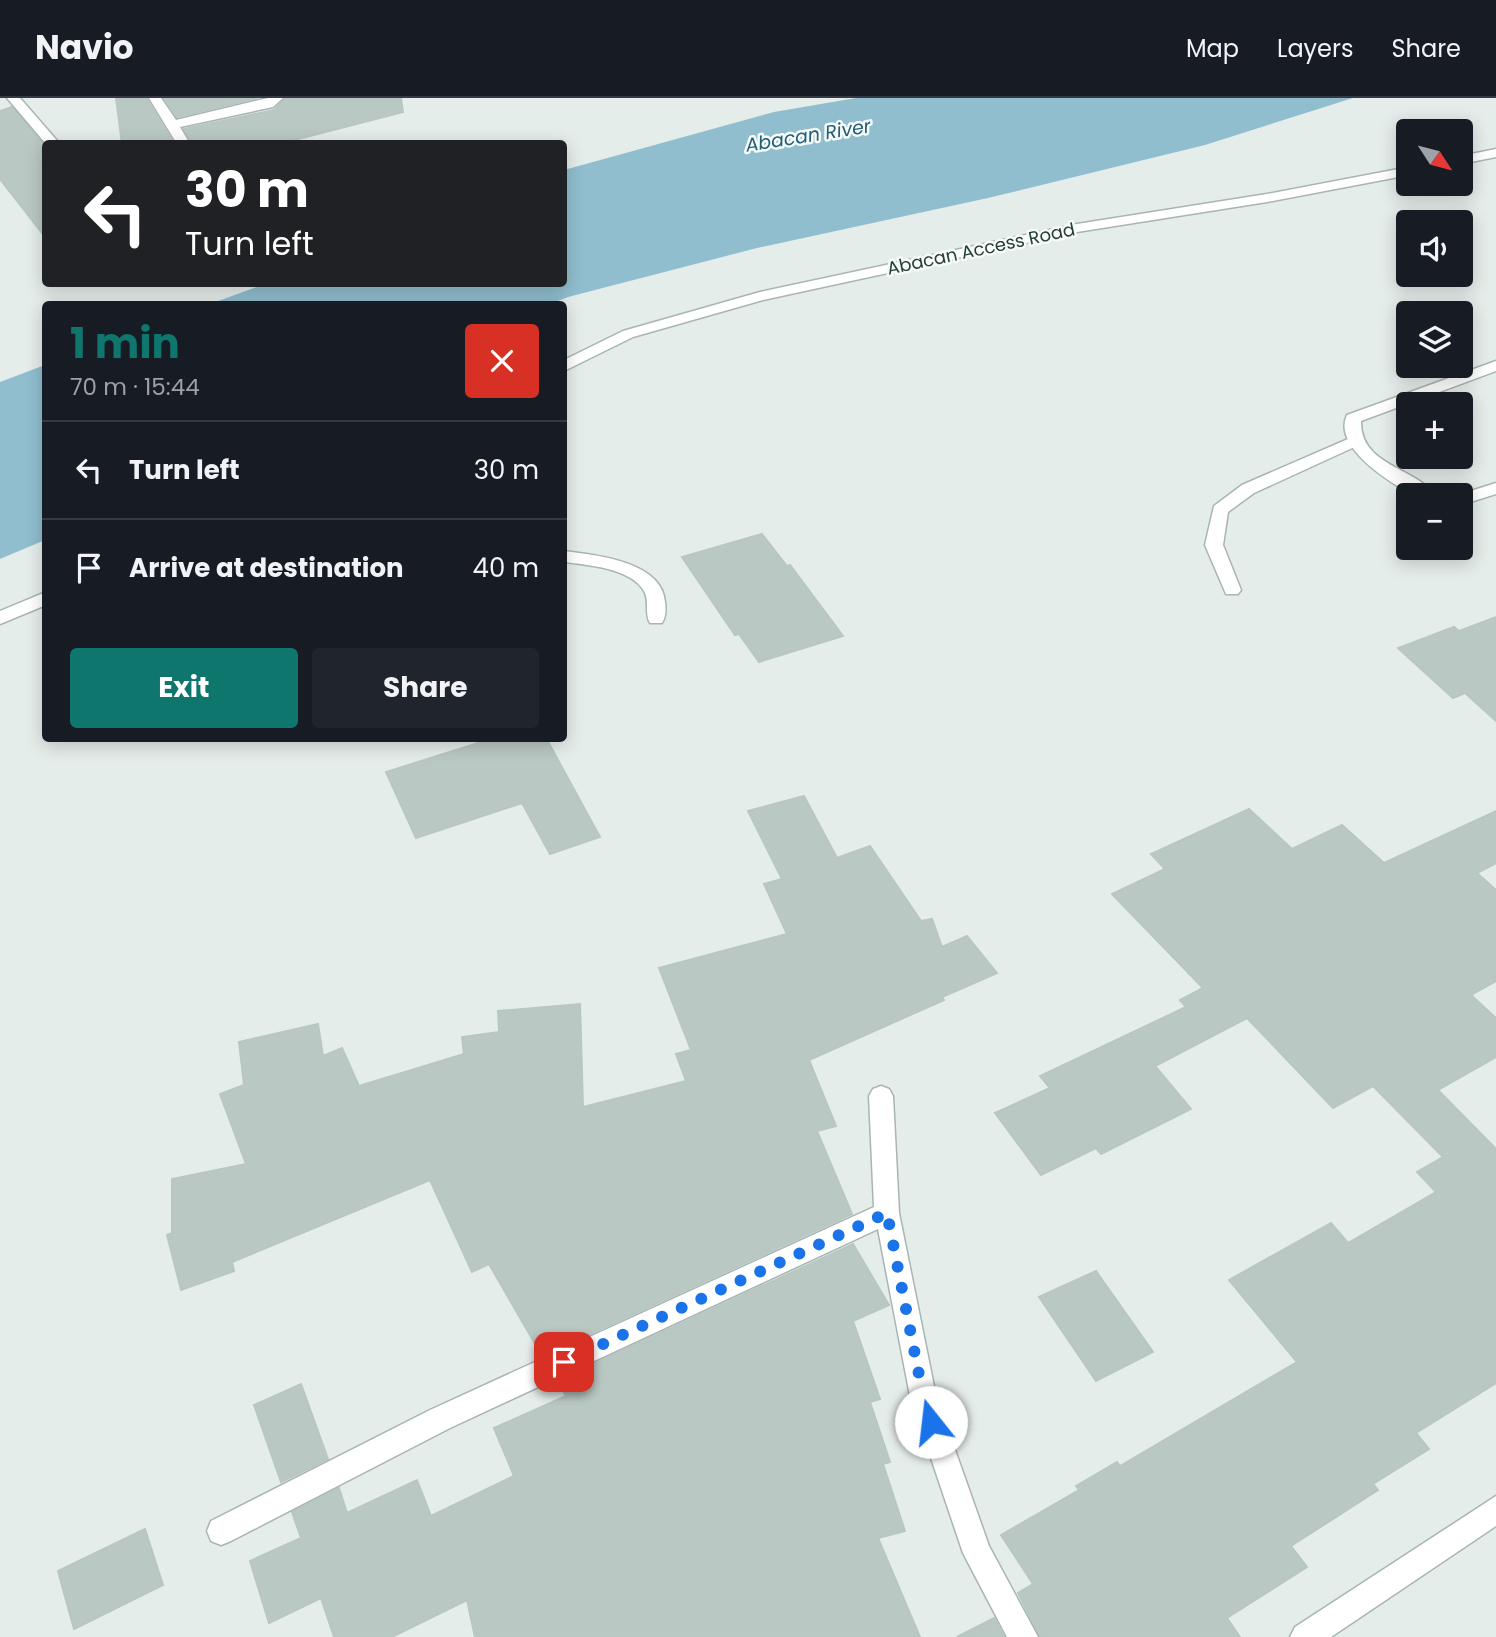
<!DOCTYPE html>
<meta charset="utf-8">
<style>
:root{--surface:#171b24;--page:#20242c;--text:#f1f3f6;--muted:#9ea1a6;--line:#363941;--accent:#0f766e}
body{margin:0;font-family:Poppins,sans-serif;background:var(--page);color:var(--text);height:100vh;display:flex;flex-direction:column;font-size:26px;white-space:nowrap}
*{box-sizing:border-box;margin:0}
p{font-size:23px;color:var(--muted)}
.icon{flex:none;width:38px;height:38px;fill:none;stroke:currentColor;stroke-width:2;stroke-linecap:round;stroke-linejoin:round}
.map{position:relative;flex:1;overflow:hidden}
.sheet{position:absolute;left:42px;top:203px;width:525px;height:441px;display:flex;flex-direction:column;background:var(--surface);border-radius:7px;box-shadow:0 4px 18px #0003}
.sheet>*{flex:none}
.top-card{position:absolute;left:42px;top:42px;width:525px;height:147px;border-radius:7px;box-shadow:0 4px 18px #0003;background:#202124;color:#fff;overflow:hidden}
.needle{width:46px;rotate:126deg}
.tools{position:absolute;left:1396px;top:21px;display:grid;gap:14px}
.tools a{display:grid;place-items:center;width:77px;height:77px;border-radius:7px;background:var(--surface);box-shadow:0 4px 18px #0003;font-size:35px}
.pin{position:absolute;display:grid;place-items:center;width:60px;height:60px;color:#fff;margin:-30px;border-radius:14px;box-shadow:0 4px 10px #0006}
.me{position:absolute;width:77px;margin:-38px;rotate:344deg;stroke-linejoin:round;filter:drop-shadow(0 0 5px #0008)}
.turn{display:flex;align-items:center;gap:24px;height:147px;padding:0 28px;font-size:32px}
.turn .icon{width:91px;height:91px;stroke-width:2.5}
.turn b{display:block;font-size:49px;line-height:60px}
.round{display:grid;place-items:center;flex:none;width:74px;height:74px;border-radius:7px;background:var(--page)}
.headline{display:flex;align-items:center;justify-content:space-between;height:119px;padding:0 28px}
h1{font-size:42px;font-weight:700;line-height:52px;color:var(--accent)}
.cta{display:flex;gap:14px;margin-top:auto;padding:14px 28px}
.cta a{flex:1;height:80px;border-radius:7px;background:var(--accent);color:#fff;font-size:28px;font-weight:700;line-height:80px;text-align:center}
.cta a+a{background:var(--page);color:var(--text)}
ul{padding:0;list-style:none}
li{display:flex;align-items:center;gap:21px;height:98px;padding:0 28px;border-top:2px solid var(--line)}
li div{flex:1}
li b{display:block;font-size:26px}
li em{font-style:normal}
header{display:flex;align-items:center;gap:42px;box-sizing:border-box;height:98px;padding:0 35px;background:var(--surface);border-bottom:2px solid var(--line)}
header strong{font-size:33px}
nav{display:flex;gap:38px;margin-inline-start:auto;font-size:24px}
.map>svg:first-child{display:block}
.water{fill:#90becf}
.building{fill:#bac8c4;stroke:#b8c7c2;stroke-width:2}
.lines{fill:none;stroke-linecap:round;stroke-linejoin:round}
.service-casing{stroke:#a8b5b3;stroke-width:3}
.minor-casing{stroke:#a8b5b3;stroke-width:3}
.tertiary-casing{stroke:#a8b5b3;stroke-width:3}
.service{fill:#fff;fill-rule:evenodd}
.minor{fill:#fff;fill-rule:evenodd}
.tertiary{fill:#fff;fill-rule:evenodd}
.route{stroke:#1a73e8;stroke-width:12;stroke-dasharray:0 21.6}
.labels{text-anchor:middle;stroke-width:5;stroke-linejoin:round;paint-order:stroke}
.far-street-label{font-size:18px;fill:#253f3b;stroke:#f6faf8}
.far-water-label{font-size:19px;font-style:italic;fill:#215f78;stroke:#f6faf8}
</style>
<header>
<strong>Navio</strong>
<nav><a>Map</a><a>Layers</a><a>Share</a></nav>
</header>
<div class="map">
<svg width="1496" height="1539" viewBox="0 0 1496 1539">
<rect width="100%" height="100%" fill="#e5edeb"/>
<!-- water -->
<g class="water">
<path d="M 856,0 L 1353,0 L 1205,47 L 988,100 L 757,150 L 568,199 L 550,206 L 210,206 L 265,186 L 564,186 L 564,72 L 774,14 Z"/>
<path d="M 45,267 L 45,442 L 0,461 L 0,284 Z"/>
</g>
<!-- building -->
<g class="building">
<path d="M 116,0 L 146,0 L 174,46 L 122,46 Z"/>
<path d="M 164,0 L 257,0 L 177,19 Z"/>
<path d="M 286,0 L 401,0 L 403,14 L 279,46 L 192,46 L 184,31 L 274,12 Z"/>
<path d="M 12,9 L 46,48 L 46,140 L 0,81 L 0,13 Z"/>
<path d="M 762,436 L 787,468 L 790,467 L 843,538 L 759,564 L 739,536 L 735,537 L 682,459 Z"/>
<path d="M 1496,519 L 1496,623 L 1465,595 L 1453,600 L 1398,550 L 1454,529 L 1459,533 Z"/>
<path d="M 494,640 L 546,640 L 600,739 L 550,756 L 522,705 L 416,740 L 386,674 Z"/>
<path d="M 804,698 L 837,760 L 870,748 L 921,823 L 932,821 L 942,849 L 967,838 L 997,875 L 942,899 L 944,902 L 809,962 L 836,1028 L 817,1033 L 852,1116 L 542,1258 L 489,1166 L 472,1174 L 430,1082 L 232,1164 L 234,1173 L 181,1192 L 167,1137 L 172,1135 L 172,1081 L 246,1066 L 220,996 L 244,987 L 239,944 L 318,926 L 323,958 L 342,950 L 359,988 L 464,956 L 462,939 L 499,934 L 498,913 L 580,906 L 583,1009 L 686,983 L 676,956 L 691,952 L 659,870 L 787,836 L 764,786 L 782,781 L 748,713 Z"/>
<path d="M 1249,711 L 1292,751 L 1342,727 L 1384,765 L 1496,713 L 1496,765 L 1477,775 L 1496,792 L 1496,883 L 1471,897 L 1496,920 L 1496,959 L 1438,992 L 1496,1051 L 1496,1285 L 1416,1335 L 1429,1351 L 1373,1386 L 1378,1392 L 1291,1448 L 1307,1469 L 1227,1520 L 1240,1539 L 1040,1539 L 1018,1495 L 1033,1486 L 1001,1437 L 1079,1392 L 1076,1388 L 1117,1364 L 1120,1368 L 1297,1264 L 1229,1182 L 1331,1125 L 1348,1145 L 1436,1094 L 1417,1074 L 1443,1059 L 1373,988 L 1333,1010 L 1247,920 L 1155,968 L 1191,1011 L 1101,1056 L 1096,1050 L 1041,1077 L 995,1015 L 1050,990 L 1040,978 L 1186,909 L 1180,902 L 1203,890 L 1112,796 L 1165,771 L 1151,756 Z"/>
<path d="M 853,1146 L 889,1207 L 853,1223 L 880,1301 L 870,1304 L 890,1364 L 883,1366 L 905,1433 L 878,1440 L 920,1539 L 475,1539 L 467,1502 L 392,1539 L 334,1539 L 321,1500 L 269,1525 L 250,1463 L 301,1440 L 292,1414 L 339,1390 L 347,1415 L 417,1382 L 431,1418 L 514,1378 L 494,1330 L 566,1298 L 557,1283 Z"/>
<path d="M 1096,1173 L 1153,1254 L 1096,1283 L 1039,1199 Z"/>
<path d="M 301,1286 L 328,1361 L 281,1384 L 254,1307 Z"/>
<path d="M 145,1431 L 163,1487 L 74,1531 L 58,1473 Z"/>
<path d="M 994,1520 L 1004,1539 L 957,1539 Z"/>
</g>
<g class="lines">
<!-- service casing -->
<g class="service-casing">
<g id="service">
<path d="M 1496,263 L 1496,273 L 1361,323 C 1360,368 1415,369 1435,397 C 1428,397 1420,399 1413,396 C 1389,385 1332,348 1347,317 Z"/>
<path d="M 1496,385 L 1496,396 L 1461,407 L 1461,397 L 1458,397 Z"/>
</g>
</g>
<!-- minor casing -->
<g class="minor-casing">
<g id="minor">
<path d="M 7,0 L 20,0 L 60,46 L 46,46 Z"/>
<path d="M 149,0 L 161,0 L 176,22 L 268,0 L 283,0 L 273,9 L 180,29 L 190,46 L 177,46 Z"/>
<path d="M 1355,338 L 1363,343 L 1361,346 L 1254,395 L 1228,414 L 1223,447 L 1241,492 L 1238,496 L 1226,496 L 1205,447 L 1214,408 L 1242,387 Z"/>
<path d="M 564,453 C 595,457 662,463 665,504 C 666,511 666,519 662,525 L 650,525 C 644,516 650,503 644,493 C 631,470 587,467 564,464 Z"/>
<path d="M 881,988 L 889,991 L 893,998 L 899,1115 L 936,1298 L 989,1448 L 1038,1539 L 1007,1539 L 963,1455 L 910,1298 L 878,1131 L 450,1330 L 231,1443 L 221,1447 L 211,1443 L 207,1433 L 211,1423 L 430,1312 L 874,1109 L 869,998 L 873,991 Z"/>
<path d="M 1496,1398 L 1496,1428 L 1331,1539 L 1290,1539 L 1295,1529 Z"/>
</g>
</g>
<!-- tertiary casing -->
<g class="tertiary-casing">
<g id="tertiary">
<path d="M 1496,51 L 1496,59 L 1461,66 L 1461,58 Z"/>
<path d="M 1409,69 L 1409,77 L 1267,104 L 1077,134 L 763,202 L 633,239 L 564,273 L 564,262 L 623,233 L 760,194 L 1077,126 L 1267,96 Z"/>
<path d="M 46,494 L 46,507 L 0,526 L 0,513 Z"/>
</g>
</g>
<!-- service -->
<use href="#service" class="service"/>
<!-- minor -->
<use href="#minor" class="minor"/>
<!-- tertiary -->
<use href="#tertiary" class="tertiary"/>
</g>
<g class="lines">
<!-- route -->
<path class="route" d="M 564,1264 L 887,1115 L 923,1297 L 931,1324"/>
</g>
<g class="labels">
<!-- far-street labels -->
<g class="far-street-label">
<text transform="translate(981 151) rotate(-12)" y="6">Abacan Access Road</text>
</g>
<!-- far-water labels -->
<g class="far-water-label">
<text transform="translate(808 37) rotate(-9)" y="7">Abacan River</text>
</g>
</g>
</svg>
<div class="tools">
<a><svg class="needle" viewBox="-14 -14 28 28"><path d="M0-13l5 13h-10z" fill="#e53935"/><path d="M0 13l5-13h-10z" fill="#9ea1a6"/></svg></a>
<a><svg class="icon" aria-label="sound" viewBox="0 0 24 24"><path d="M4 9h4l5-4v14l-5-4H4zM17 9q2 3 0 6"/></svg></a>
<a><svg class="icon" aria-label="layers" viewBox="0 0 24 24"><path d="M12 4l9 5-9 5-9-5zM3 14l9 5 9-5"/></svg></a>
<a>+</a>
<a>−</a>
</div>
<div class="pin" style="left:564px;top:1264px;background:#d93025"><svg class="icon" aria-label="arrive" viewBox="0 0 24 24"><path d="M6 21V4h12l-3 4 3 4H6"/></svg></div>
<svg class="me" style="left:931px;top:1324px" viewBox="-20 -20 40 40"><circle r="19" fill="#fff"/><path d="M0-13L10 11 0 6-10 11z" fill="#1a73e8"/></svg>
<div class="top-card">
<div class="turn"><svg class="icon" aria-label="left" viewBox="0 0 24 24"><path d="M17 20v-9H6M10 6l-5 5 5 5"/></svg><div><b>30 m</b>Turn left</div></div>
</div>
<section class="sheet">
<div class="headline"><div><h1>1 min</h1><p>70 m · 15:44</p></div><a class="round" style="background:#d93025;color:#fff"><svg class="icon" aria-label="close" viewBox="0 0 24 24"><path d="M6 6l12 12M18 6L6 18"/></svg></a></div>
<ul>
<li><svg class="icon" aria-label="left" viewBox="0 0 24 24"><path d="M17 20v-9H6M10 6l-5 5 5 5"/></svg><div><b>Turn left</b></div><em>30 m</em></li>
<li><svg class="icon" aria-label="arrive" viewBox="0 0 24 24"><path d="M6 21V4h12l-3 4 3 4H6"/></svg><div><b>Arrive at destination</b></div><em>40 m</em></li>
</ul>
<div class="cta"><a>Exit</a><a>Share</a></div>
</section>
</div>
